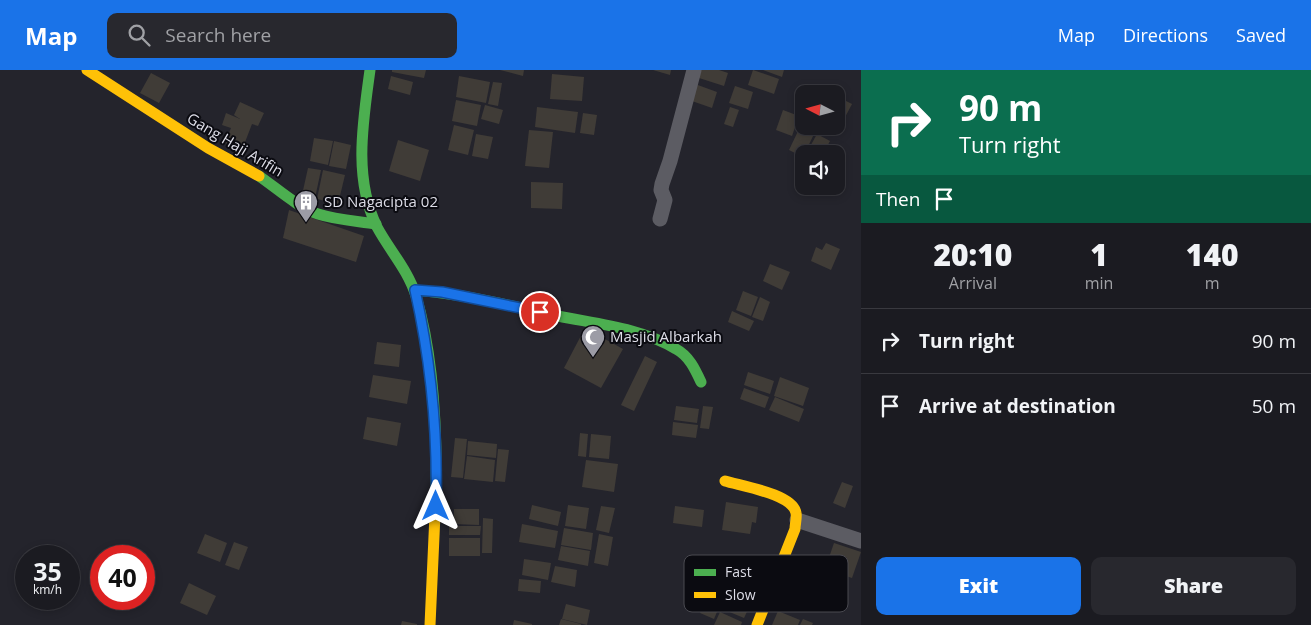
<!DOCTYPE html>
<style>
:root{--surface:#1b1b21;--page:#28282e;--text:#f1f3f6;--muted:#a0a1a5;--line:#39393f;--accent:#1a73e8}
body{margin:0;font-family:"Open Sans",sans-serif;background:var(--page);color:var(--text);height:100vh;display:flex;flex-direction:column;font-size:19px;white-space:nowrap}
*{box-sizing:border-box;margin:0}
p{font-size:16px;color:var(--muted)}
.icon{flex:none;width:28px;height:28px;fill:none;stroke:currentColor;stroke-width:2;stroke-linecap:round;stroke-linejoin:round}
.map{position:relative;flex:1;overflow:hidden}
.drawer{display:flex;flex-direction:column;background:var(--surface);width:450px}
.drawer>*{flex:none}
.guide{background:#0b6e4f;color:#fff;overflow:hidden}
.needle{width:32px;rotate:276deg}
.controls{position:absolute;left:795px;top:15px;display:grid;gap:10px}
.controls a{display:grid;place-items:center;width:50px;height:50px;border-radius:10px;background:var(--surface);box-shadow:0 2px 8px #0003,0 0 0 1px var(--line);font-size:25px}
.speed{position:absolute;left:15px;top:475px;display:flex;gap:10px;font-size:25px;font-weight:700;text-align:center}
.speed>*{display:grid;place-content:center;width:65px;height:65px;border-radius:50%;background:var(--surface);box-shadow:0 2px 8px #0003,0 0 0 1px var(--line);line-height:1}
.speed small{font-size:12px;font-weight:400}
.speed .limit{border:8px solid #d22;background:#fff;color:#111}
.pin{position:absolute;display:grid;place-items:center;width:42px;height:42px;color:#fff;margin:-21px;border:2px solid #fff;border-radius:50%;box-shadow:0 1px 5px #0007}
.me{position:absolute;width:55px;margin:-28px;rotate:0deg;stroke-linejoin:round;filter:drop-shadow(0 0 4px #0008)}
.turn{display:flex;align-items:center;gap:18px;height:105px;padding:0 15px;font-size:22px}
.turn .icon{width:65px;height:65px;stroke-width:2.5}
.turn b{display:block;font-size:35px;line-height:42px}
.then{display:flex;align-items:center;height:48px;padding:0 15px;background:#0003;gap:10px;font-size:19px}
.eta{display:flex;justify-content:space-evenly;align-items:center;height:85px;text-align:center}
.eta b{font-size:30px;font-weight:800;line-height:35px}
.primary-button{display:flex;gap:10px;margin-top:auto;padding:10px 15px}
.primary-button a{flex:1;height:58px;border-radius:10px;background:var(--accent);color:#fff;font-size:20px;font-weight:800;line-height:58px;text-align:center}
.primary-button a+a{background:var(--page);color:var(--text)}
ul{padding:0;list-style:none}
li{display:flex;align-items:center;gap:15px;height:65px;padding:0 15px;border-top:1px solid var(--line)}
li div{flex:1}
li b{display:block;font-size:19px}
li em{font-style:normal}
header{display:flex;align-items:center;gap:30px;box-sizing:border-box;height:70px;padding:0 25px;background:var(--accent);color:#fff}
header strong{font-size:24px}
nav{display:flex;gap:28px;margin-inline-start:auto;font-size:18px}
.search{width:350px;height:45px;background:var(--page);display:flex;align-items:center;gap:12px;box-sizing:border-box;padding:0 18px;border-radius:10px;color:var(--muted);font-size:19px}
main{display:flex;flex:1;min-height:0}
.map>svg:first-child{display:block}
.building{fill:#403c37}
.lines{fill:none;stroke-linecap:round;stroke-linejoin:round}
.street{stroke:#5c5c63;stroke-width:15}
.fast{stroke:#4caf50;stroke-width:11}
.slow{stroke:#ffc107;stroke-width:11}
.route-casing{stroke:#114b97;stroke-width:12}
.route{stroke:#1a73e8;stroke-width:9}
.labels{text-anchor:middle;stroke-width:4;stroke-linejoin:round;paint-order:stroke}
.street-label{font-size:15px;fill:#dddde7;stroke:#0b0b11}
.poi-label{font-size:15px;fill:#dddde7;stroke:#0b0b11;text-anchor:start}
.key{fill:#0b0b11;stroke:#4a4a51;stroke-width:1}
.key-label{font-size:14px;fill:#dddde7}
</style>
<header>
<strong>Map</strong>
<div class="search"><svg class="icon" aria-label="search" viewBox="0 0 24 24"><circle cx="10" cy="10" r="6"/><path d="M15 15l6 6"/></svg>Search here</div>
<nav><a>Map</a><a>Directions</a><a>Saved</a></nav>
</header>
<main>
<div class="map">
<svg width="861" height="555" viewBox="0 0 861 555">
<rect width="100%" height="100%" fill="#24242c"/>
<!-- building -->
<g class="building">
<path d="M 392,0 L 426,0 L 424,8 L 392,2 Z"/>
<path d="M 500,0 L 524,0 L 523,6 Z"/>
<path d="M 653,0 L 671,0 L 670,5 Z"/>
<path d="M 701,0 L 719,0 L 728,3 L 724,16 L 699,8 Z"/>
<path d="M 753,0 L 779,9 L 774,24 L 748,15 Z"/>
<path d="M 763,0 L 784,0 L 782,7 Z"/>
<path d="M 151,3 L 170,13 L 159,33 L 140,23 Z"/>
<path d="M 552,4 L 584,7 L 582,31 L 550,29 Z"/>
<path d="M 391,6 L 413,12 L 410,25 L 388,19 Z"/>
<path d="M 459,6 L 490,12 L 486,33 L 456,27 Z"/>
<path d="M 493,12 L 502,13 L 498,36 L 488,34 Z"/>
<path d="M 695,14 L 717,22 L 712,38 L 689,30 Z"/>
<path d="M 735,16 L 753,22 L 748,39 L 729,33 Z"/>
<path d="M 836,26 L 852,34 L 843,51 L 836,48 Z"/>
<path d="M 456,30 L 481,35 L 477,56 L 452,51 Z"/>
<path d="M 240,32 L 264,43 L 258,56 L 252,54 L 242,80 L 225,73 L 231,58 L 222,55 L 226,43 L 240,49 L 234,45 Z"/>
<path d="M 485,35 L 503,40 L 499,54 L 481,49 Z"/>
<path d="M 537,37 L 578,42 L 575,63 L 535,57 Z"/>
<path d="M 730,37 L 739,40 L 733,57 L 724,54 Z"/>
<path d="M 783,40 L 799,46 L 792,66 L 776,60 Z"/>
<path d="M 583,43 L 597,45 L 594,65 L 580,63 Z"/>
<path d="M 454,55 L 474,60 L 468,85 L 448,80 Z"/>
<path d="M 800,57 L 814,64 L 803,87 L 789,80 Z"/>
<path d="M 529,60 L 553,62 L 549,98 L 525,96 Z"/>
<path d="M 476,64 L 493,67 L 488,89 L 472,86 Z"/>
<path d="M 817,64 L 830,71 L 823,84 L 810,84 L 807,82 Z"/>
<path d="M 314,68 L 333,71 L 328,95 L 310,91 Z"/>
<path d="M 398,70 L 429,80 L 420,111 L 389,101 Z"/>
<path d="M 334,71 L 351,75 L 346,99 L 329,96 Z"/>
<path d="M 308,98 L 321,100 L 315,128 L 302,125 Z"/>
<path d="M 323,100 L 345,105 L 338,134 L 317,129 Z"/>
<path d="M 531,112 L 563,113 L 562,139 L 531,138 Z"/>
<path d="M 289,140 L 364,166 L 356,192 L 283,168 Z"/>
<path d="M 826,173 L 840,179 L 831,200 L 811,191 L 816,177 L 822,180 Z"/>
<path d="M 770,194 L 790,202 L 782,220 L 763,211 Z"/>
<path d="M 743,221 L 758,227 L 751,246 L 736,240 Z"/>
<path d="M 760,227 L 770,232 L 763,251 L 752,247 Z"/>
<path d="M 732,241 L 754,251 L 749,261 L 728,252 Z"/>
<path d="M 585,258 L 623,279 L 601,318 L 564,298 Z"/>
<path d="M 377,272 L 401,275 L 399,297 L 374,294 Z"/>
<path d="M 645,286 L 657,292 L 634,341 L 621,335 Z"/>
<path d="M 748,302 L 774,311 L 770,324 L 744,315 Z"/>
<path d="M 373,305 L 411,311 L 407,334 L 369,327 Z"/>
<path d="M 780,307 L 809,318 L 803,336 L 774,326 Z"/>
<path d="M 744,318 L 769,327 L 765,338 L 740,329 Z"/>
<path d="M 775,327 L 804,339 L 799,352 L 769,340 Z"/>
<path d="M 676,336 L 699,339 L 697,353 L 674,350 Z"/>
<path d="M 703,336 L 713,337 L 709,359 L 700,358 Z"/>
<path d="M 367,347 L 401,353 L 397,376 L 363,369 Z"/>
<path d="M 673,352 L 698,355 L 696,368 L 672,365 Z"/>
<path d="M 580,363 L 588,364 L 586,387 L 578,386 Z"/>
<path d="M 591,364 L 611,366 L 609,389 L 589,387 Z"/>
<path d="M 455,368 L 467,369 L 463,408 L 451,407 Z"/>
<path d="M 468,371 L 497,374 L 496,388 L 467,385 Z"/>
<path d="M 498,379 L 509,380 L 505,412 L 495,411 Z"/>
<path d="M 467,386 L 495,390 L 493,412 L 464,409 Z"/>
<path d="M 586,390 L 618,394 L 614,422 L 582,417 Z"/>
<path d="M 842,412 L 853,416 L 845,438 L 833,433 Z"/>
<path d="M 726,432 L 758,437 L 756,453 L 752,452 L 750,464 L 722,460 Z"/>
<path d="M 532,435 L 561,442 L 558,456 L 529,449 Z"/>
<path d="M 568,435 L 589,438 L 586,459 L 565,456 Z"/>
<path d="M 601,436 L 615,438 L 609,463 L 596,460 Z"/>
<path d="M 675,436 L 704,440 L 702,457 L 673,453 Z"/>
<path d="M 454,439 L 479,439 L 479,455 L 454,454 Z"/>
<path d="M 483,448 L 493,449 L 492,483 L 482,483 Z"/>
<path d="M 522,454 L 558,461 L 555,478 L 519,472 Z"/>
<path d="M 449,456 L 481,456 L 480,465 L 449,465 Z"/>
<path d="M 564,458 L 593,463 L 591,480 L 561,475 Z"/>
<path d="M 205,464 L 227,473 L 220,492 L 197,483 Z"/>
<path d="M 599,464 L 613,467 L 608,496 L 594,493 Z"/>
<rect x="449" y="468" width="31" height="18"/>
<path d="M 234,472 L 248,477 L 239,500 L 225,495 Z"/>
<path d="M 834,473 L 861,482 L 852,508 L 825,499 Z"/>
<path d="M 561,476 L 590,481 L 588,496 L 558,490 Z"/>
<path d="M 524,489 L 551,493 L 548,510 L 522,505 Z"/>
<path d="M 555,496 L 577,500 L 575,517 L 551,512 Z"/>
<path d="M 519,509 L 541,511 L 540,523 L 518,521 Z"/>
<path d="M 189,513 L 216,526 L 207,545 L 180,533 Z"/>
<path d="M 727,520 L 752,531 L 744,548 L 720,538 Z"/>
<path d="M 705,531 L 719,537 L 714,549 L 700,543 Z"/>
<path d="M 566,534 L 590,540 L 587,555 L 562,549 Z"/>
<path d="M 778,541 L 800,550 L 798,555 L 772,555 Z"/>
<path d="M 720,542 L 742,552 L 741,555 L 714,555 Z"/>
<path d="M 561,549 L 581,554 L 581,555 L 559,555 Z"/>
<path d="M 803,549 L 813,553 L 812,555 L 800,555 Z"/>
<path d="M 514,550 L 532,554 L 532,555 L 513,555 Z"/>
<path d="M 402,551 L 417,554 L 417,555 L 401,555 Z"/>
</g>
<g class="lines">
<!-- street -->
<g class="street">
<path d="M 660,149 L 665,130 L 661,120 L 662,114 L 670,91 L 694,0"/>
<path d="M 797,450 L 861,471"/>
</g>
<!-- fast -->
<g class="fast">
<path d="M 370,0 C 363,52 353,108 377,157 C 390,181 408,200 416,226 C 434,287 437,360 436,422"/>
<path d="M 259,106 C 278,119 297,137 318,144 C 337,150 357,151 376,154"/>
<path d="M 415,220 C 464,224 510,236 558,246 C 597,254 641,258 676,279 C 689,286 695,299 701,312"/>
</g>
<!-- slow -->
<g class="slow">
<path d="M 87,0 L 208,78 L 259,106"/>
<path d="M 725,411 C 741,416 793,424 796,443 C 797,448 795,454 795,459 L 757,555"/>
<path d="M 430,555 L 436,422"/>
</g>
</g>
<g class="lines">
<!-- route casing -->
<g class="route-casing">
<path id="route" d="M 436,436 C 438,362 431,292 415,220 L 442,222 L 540,242"/>
</g>
<!-- route -->
<use href="#route" class="route"/>
</g>
<!-- icons -->
<defs>
<g id="building-pin" transform="scale(1.25)"><path d="M0 17L-7.5 6A9.5 9.5 0 1 1 7.5 6Z" fill="#9c9ca6" stroke="#0b0b11"/><path d="M-4-6H4V6H1V3H-1V6H-4ZM-2.5-4.3h1.7v1.8h-1.7ZM.8-4.3h1.7v1.8H.8ZM-2.5-1h1.7V.8h-1.7ZM.8-1h1.7V.8H.8Z" fill="#fff"/></g>
<g id="mosque-pin" transform="scale(1.25)"><path d="M0 17L-7.5 6A9.5 9.5 0 1 1 7.5 6Z" fill="#9c9ca6" stroke="#0b0b11"/><path d="M3.5-4.9A6 6 0 1 0 3.5 4.9A5 5 0 1 1 3.5-4.9Z" fill="#fff"/></g>
</defs>
<g fill-rule="evenodd">
<use href="#building-pin" x="306" y="132"/>
<use href="#mosque-pin" x="593" y="267"/>
</g>
<g class="labels">
<!-- street labels -->
<g class="street-label">
<text transform="translate(235 75) rotate(31)" y="5">Gang Haji Arifin</text>
</g>
<!-- poi labels -->
<g class="poi-label">
<text x="324" y="137">SD Nagacipta 02</text>
<text x="610" y="272">Masjid Albarkah</text>
</g>
</g>
<!-- legend -->
<rect x="684" y="485" width="164" height="57" rx="8" class="key"/>
<rect x="694" y="499" width="22" height="7" fill="#4caf50"/>
<rect x="694" y="522" width="22" height="6" fill="#ffc107"/>
<g class="key-label">
<text x="725" y="507">Fast</text>
<text x="725" y="530">Slow</text>
</g>
</svg>
<div class="controls">
<a><svg class="needle" viewBox="-14 -14 28 28"><path d="M0-13l5 13h-10z" fill="#e53935"/><path d="M0 13l5-13h-10z" fill="#a0a1a5"/></svg></a>
<a><svg class="icon" aria-label="sound" viewBox="0 0 24 24"><path d="M4 9h4l5-4v14l-5-4H4zM17 9q2 3 0 6"/></svg></a>
</div>
<div class="speed"><div>35<small>km/h</small></div><div class="limit">40</div></div>
<div class="pin" style="left:540px;top:242px;background:#d93025"><svg class="icon" aria-label="arrive" viewBox="0 0 24 24"><path d="M6 21V4h12l-3 4 3 4H6"/></svg></div>
<svg class="me" style="left:436px;top:436px" viewBox="-20 -20 40 40"><path d="M0-17L14 15 0 8-14 15z" fill="#1a73e8" stroke="#fff" stroke-width="4"/></svg>
</div>
<section class="drawer">
<div class="guide">
<div class="turn"><svg class="icon" aria-label="right" viewBox="0 0 24 24"><path d="M7 20v-9h11M14 6l5 5-5 5"/></svg><div><b>90 m</b>Turn right</div></div>
<div class="then">Then<svg class="icon" aria-label="arrive" viewBox="0 0 24 24"><path d="M6 21V4h12l-3 4 3 4H6"/></svg></div>
</div>
<div class="eta">
<div><b>20:10</b><p>Arrival</p></div>
<div><b>1</b><p>min</p></div>
<div><b>140</b><p>m</p></div>
</div>
<ul>
<li><svg class="icon" aria-label="right" viewBox="0 0 24 24"><path d="M7 20v-9h11M14 6l5 5-5 5"/></svg><div><b>Turn right</b></div><em>90 m</em></li>
<li><svg class="icon" aria-label="arrive" viewBox="0 0 24 24"><path d="M6 21V4h12l-3 4 3 4H6"/></svg><div><b>Arrive at destination</b></div><em>50 m</em></li>
</ul>
<div class="primary-button"><a>Exit</a><a>Share</a></div>
</section>
</main>
